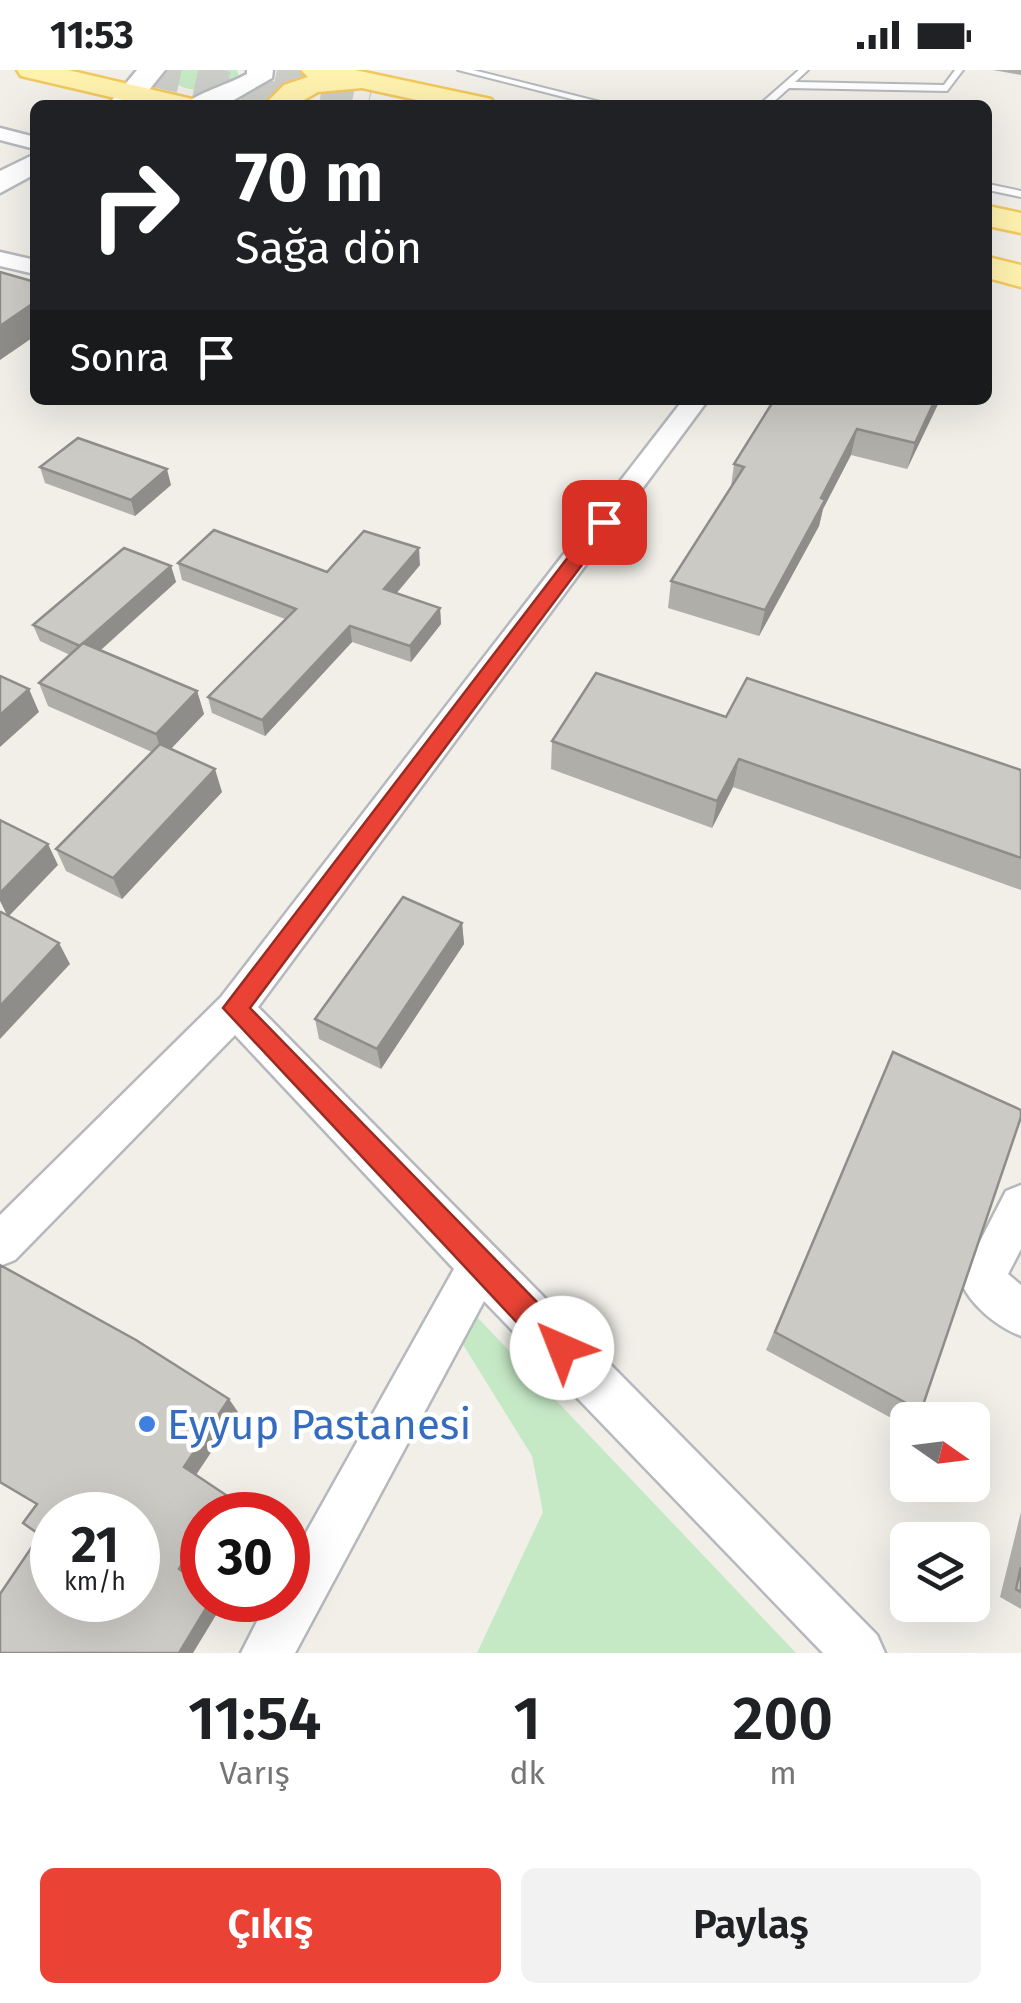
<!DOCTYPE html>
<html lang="tr">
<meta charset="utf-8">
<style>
:root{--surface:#fff;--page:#f2f2f2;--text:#202124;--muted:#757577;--accent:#ea4335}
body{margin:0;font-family:"Fira Sans",sans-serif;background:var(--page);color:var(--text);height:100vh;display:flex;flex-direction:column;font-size:38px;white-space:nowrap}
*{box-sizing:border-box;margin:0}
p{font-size:32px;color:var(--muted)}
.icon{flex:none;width:55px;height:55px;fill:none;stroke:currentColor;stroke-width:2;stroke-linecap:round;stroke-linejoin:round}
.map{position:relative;height:1583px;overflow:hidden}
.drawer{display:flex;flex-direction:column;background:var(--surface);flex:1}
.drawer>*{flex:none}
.guide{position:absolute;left:30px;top:30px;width:962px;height:305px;border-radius:15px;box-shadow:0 10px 40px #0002;background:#202124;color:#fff;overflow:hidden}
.needle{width:65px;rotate:104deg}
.fabs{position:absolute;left:890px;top:1332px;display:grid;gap:20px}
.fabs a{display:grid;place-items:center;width:100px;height:100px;border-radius:15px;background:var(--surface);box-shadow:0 10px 40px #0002;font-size:50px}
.speed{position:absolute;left:30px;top:1422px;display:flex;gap:20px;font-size:50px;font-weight:700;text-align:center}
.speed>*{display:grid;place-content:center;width:130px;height:130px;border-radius:50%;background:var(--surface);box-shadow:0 10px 40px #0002;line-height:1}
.speed small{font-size:25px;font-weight:400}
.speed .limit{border:15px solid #d22;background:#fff;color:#111}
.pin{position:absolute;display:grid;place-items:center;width:85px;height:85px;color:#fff;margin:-42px;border-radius:20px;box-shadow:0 5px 15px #0006}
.me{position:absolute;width:110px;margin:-55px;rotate:316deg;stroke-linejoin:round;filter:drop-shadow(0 0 8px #0008)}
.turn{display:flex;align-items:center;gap:35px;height:210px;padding:0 40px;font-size:45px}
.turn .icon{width:130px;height:130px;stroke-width:2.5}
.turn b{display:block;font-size:70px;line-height:85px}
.then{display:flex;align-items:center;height:95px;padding:0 40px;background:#0003;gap:20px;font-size:38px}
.eta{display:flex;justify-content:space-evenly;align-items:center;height:170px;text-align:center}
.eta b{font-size:60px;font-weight:600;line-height:70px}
.primary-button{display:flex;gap:20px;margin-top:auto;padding:20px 40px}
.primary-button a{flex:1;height:115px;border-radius:15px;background:var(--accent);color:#fff;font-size:40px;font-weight:600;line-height:115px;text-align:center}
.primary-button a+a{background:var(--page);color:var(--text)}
.status{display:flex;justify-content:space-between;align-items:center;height:70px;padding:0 50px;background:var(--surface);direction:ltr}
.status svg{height:28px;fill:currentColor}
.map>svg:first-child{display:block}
.green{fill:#c5e8c5}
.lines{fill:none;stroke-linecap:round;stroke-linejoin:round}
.primary-tunnel{stroke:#ccccc8;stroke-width:32;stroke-dasharray:32 16;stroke-linecap:butt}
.service-casing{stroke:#b5b8bc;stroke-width:4}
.minor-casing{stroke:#b5b8bc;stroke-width:5}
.secondary-casing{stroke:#b6babf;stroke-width:5}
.primary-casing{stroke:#f2c960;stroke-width:5}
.service{fill:#fff;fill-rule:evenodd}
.minor{fill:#fff;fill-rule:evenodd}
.secondary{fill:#fff;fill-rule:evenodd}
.primary{fill:#fff2af;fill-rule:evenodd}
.wall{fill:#afaea9}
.shaded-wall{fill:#8f8d8a}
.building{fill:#cccac5;stroke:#8f8d8a;stroke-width:2.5;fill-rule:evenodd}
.route{fill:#ea4335;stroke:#982c22;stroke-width:2.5}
.shop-dot{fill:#3f7fe0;stroke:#fff;stroke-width:4}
.labels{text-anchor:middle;stroke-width:9;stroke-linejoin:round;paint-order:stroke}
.near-shop-label{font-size:42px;fill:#366cbe;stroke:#fff;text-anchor:start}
</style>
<div class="status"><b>11:53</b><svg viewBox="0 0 49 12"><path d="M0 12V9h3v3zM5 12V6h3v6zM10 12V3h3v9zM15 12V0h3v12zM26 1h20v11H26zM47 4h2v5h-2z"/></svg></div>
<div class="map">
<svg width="1021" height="1583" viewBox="0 0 1021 1583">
<rect width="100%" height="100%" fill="#f1efe8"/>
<!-- green -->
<g class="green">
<path d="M 174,0 L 237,0 L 239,6 C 221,22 187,26 169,9 Z"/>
<path d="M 476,1246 L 796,1583 L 477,1583 L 543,1442 L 532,1386 L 454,1260 Z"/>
</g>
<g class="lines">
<!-- primary-tunnel -->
<g class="primary-tunnel">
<path d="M 149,0 L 307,35"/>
<path d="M 276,4 L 371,24"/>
</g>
<!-- service casing -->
<g class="service-casing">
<g id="service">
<path d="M 458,0 L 473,0 L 612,35 L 595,35 Z"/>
<path d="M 799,0 L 808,0 L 795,12 L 944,15 L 955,0 L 963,0 L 947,21 L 789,18 L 770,35 L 759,35 Z"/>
<path d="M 988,114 L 1021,121 L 1021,127 L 988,120 Z"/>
</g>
</g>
<!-- minor casing -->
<g class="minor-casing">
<g id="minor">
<path d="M 0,58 L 35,67 L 35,79 L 0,70 Z"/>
<path d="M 0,182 L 35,190 L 35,204 L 0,196 Z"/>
<path d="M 683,330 L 708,330 L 258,937 L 877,1565 L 885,1583 L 823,1583 L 484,1231 L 295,1583 L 241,1583 L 268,1530 L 288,1530 L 288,1495 L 454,1199 L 235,965 L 15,1190 L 0,1196 L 0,1145 L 221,927 Z"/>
<path d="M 1021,1115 L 1021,1179 L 1008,1204 L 1021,1215 L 1021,1266 C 996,1256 970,1235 960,1210 L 1006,1121 Z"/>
</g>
</g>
<!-- secondary casing -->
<g class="secondary-casing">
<g id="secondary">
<path d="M 137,0 L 165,0 L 137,35 L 108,35 Z"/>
<path d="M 247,0 L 273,0 L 272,8 L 225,35 L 185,35 C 196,23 230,14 247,4 Z"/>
<path d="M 35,84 L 35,104 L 0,123 L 0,101 Z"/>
</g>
</g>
<!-- primary casing -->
<g class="primary-casing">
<g id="primary">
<path d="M 17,0 L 68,0 L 192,29 L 197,35 L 145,35 L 21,6 Z"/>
<path d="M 301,0 L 355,0 L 491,29 L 496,35 L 440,35 L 362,18 L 318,22 L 295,35 L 264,35 L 284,15 L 308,7 Z"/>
<path d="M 988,136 L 1021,143 L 1021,163 L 988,156 Z"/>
<path d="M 988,187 L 1021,195 L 1021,217 L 988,208 Z"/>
</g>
</g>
<!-- service -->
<use href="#service" class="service"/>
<!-- minor -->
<use href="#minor" class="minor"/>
<!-- secondary -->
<use href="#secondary" class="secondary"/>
<!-- primary -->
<use href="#primary" class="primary"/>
</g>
<!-- wall -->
<g class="wall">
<path d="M 993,0 L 1021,0 L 1021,5 Z"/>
<path d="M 940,330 L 907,399 L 851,385 L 823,439 L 819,456 L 759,566 L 668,538 L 671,511 L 731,417 L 734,394 L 835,333 Z"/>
<path d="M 40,397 L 171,415 L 135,446 L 45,413 Z"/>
<path d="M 178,493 L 327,502 L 420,495 L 396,523 L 440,538 L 441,554 L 411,592 L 352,572 L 265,666 L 212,643 L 208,627 L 285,549 L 182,510 Z"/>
<path d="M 171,496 L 176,512 L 100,581 L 197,621 L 204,644 L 171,679 L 222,722 L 122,829 L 66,801 L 56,779 L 152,682 L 48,636 L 39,613 L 70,585 L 40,571 L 33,555 Z"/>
<path d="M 726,647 L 1021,700 L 1021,820 L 733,717 L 712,758 L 551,699 L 552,671 Z"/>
<path d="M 462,853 L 464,874 L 381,999 L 319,969 L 315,949 Z"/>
<path d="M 893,982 L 921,1341 L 912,1350 L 908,1350 L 906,1356 L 766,1280 Z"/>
<path d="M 1021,1442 L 1021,1539 L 1000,1527 Z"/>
</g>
<!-- shaded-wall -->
<g class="shaded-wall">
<path d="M 35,232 L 35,266 L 0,290 L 0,256 Z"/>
<path d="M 935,330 L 940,330 L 907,399 L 915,373 Z"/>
<path d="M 857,359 L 851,385 L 823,439 L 819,456 L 759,566 L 765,540 Z"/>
<path d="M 167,399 L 171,415 L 135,446 L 131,430 Z"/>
<path d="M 419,478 L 420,495 L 386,536 L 384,519 Z"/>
<path d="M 171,496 L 176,512 L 87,592 L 82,576 Z"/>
<path d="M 440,538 L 441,554 L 411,592 L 410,576 Z"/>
<path d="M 350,556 L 352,572 L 265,666 L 262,650 Z"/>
<path d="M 29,619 L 39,642 L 0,677 L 0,645 Z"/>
<path d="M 197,621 L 204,644 L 163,687 L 156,664 Z"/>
<path d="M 739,689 L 733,717 L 712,758 L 717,731 Z"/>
<path d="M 215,699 L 222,722 L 122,829 L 113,808 Z"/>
<path d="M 48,774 L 58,795 L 8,847 L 0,831 L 0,823 Z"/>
<path d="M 462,853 L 464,874 L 381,999 L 377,979 Z"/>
<path d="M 59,873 L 70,894 L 0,969 L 0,936 Z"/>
<path d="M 229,1329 L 238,1342 L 194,1408 L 184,1397 Z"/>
<path d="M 226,1425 L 234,1435 L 228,1445 L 213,1445 Z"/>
<path d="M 202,1461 L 202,1486 L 189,1508 L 179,1499 Z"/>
<path d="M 211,1530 L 221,1530 L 224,1532 L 193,1583 L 179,1583 Z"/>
</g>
<!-- building -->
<g class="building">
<path d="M 0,202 L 35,212 L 35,232 L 0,256 Z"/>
<path d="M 774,330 L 825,330 L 835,333 L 836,330 L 935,330 L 915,373 L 857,359 L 821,428 L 825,430 L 765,540 L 671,511 L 744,397 L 734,394 Z"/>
<path d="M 78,368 L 167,399 L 131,430 L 40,397 Z"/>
<path d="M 214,460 L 327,502 L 364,461 L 419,478 L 384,519 L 440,538 L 410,576 L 350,556 L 262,650 L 208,627 L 296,539 L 178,493 Z"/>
<path d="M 124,478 L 171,496 L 80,576 L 33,555 Z"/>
<path d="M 83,573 L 197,621 L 156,664 L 39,613 Z"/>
<path d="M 596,603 L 726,647 L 747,608 L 1021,700 L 1021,788 L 739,689 L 717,731 L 552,671 Z"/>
<path d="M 0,606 L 29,619 L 0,645 Z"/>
<path d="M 160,674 L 215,699 L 113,808 L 56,779 Z"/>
<path d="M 0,750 L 48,774 L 0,823 Z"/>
<path d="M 403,827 L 462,853 L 377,979 L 315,949 Z"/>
<path d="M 1,842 L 59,873 L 0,936 L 0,843 Z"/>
<path d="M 893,982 L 1021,1040 L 1021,1047 L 921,1341 L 775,1262 Z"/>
<path d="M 0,1195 L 136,1270 L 229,1329 L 184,1397 L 226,1425 L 213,1445 L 202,1445 L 202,1461 L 179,1499 L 202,1516 L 202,1530 L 211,1530 L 179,1583 L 0,1583 L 0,1524 L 40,1465 L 23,1453 L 37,1434 L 0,1412 ZM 52,1445 L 138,1445 L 138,1530 L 52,1530 Z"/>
<path d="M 1021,1497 L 1021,1522 L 1016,1519 Z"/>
</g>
<!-- route -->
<path class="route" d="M 604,446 L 613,452 L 611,456 L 250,938 L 572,1268 L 577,1278 L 572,1289 L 562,1293 L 551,1289 L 223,938 L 598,448 Z"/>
<!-- markers -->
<circle class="shop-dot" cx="147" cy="1354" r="10"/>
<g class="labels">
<!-- near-shop labels -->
<g class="near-shop-label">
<text x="167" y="1369">Eyyup Pastanesi</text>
</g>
</g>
</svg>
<div class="fabs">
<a><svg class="needle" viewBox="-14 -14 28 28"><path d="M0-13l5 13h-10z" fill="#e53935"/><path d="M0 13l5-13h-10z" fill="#757577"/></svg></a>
<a><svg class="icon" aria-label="layers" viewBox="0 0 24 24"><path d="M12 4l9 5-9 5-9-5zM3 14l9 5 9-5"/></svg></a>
</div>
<div class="speed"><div>21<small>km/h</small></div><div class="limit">30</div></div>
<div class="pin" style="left:604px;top:452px;background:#d93025"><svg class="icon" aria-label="arrive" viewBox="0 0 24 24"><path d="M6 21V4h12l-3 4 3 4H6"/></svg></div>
<svg class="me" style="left:562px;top:1278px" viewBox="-20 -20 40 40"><circle r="19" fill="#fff"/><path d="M0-13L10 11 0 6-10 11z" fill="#ea4335"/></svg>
<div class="guide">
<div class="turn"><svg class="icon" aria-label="right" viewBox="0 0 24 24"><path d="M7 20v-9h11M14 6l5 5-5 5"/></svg><div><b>70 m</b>Sağa dön</div></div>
<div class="then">Sonra<svg class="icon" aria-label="arrive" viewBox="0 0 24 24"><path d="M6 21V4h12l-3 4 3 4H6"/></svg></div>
</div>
</div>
<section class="drawer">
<div class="eta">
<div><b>11:54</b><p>Varış</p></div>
<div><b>1</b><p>dk</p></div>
<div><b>200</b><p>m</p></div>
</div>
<div class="primary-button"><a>Çıkış</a><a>Paylaş</a></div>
</section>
